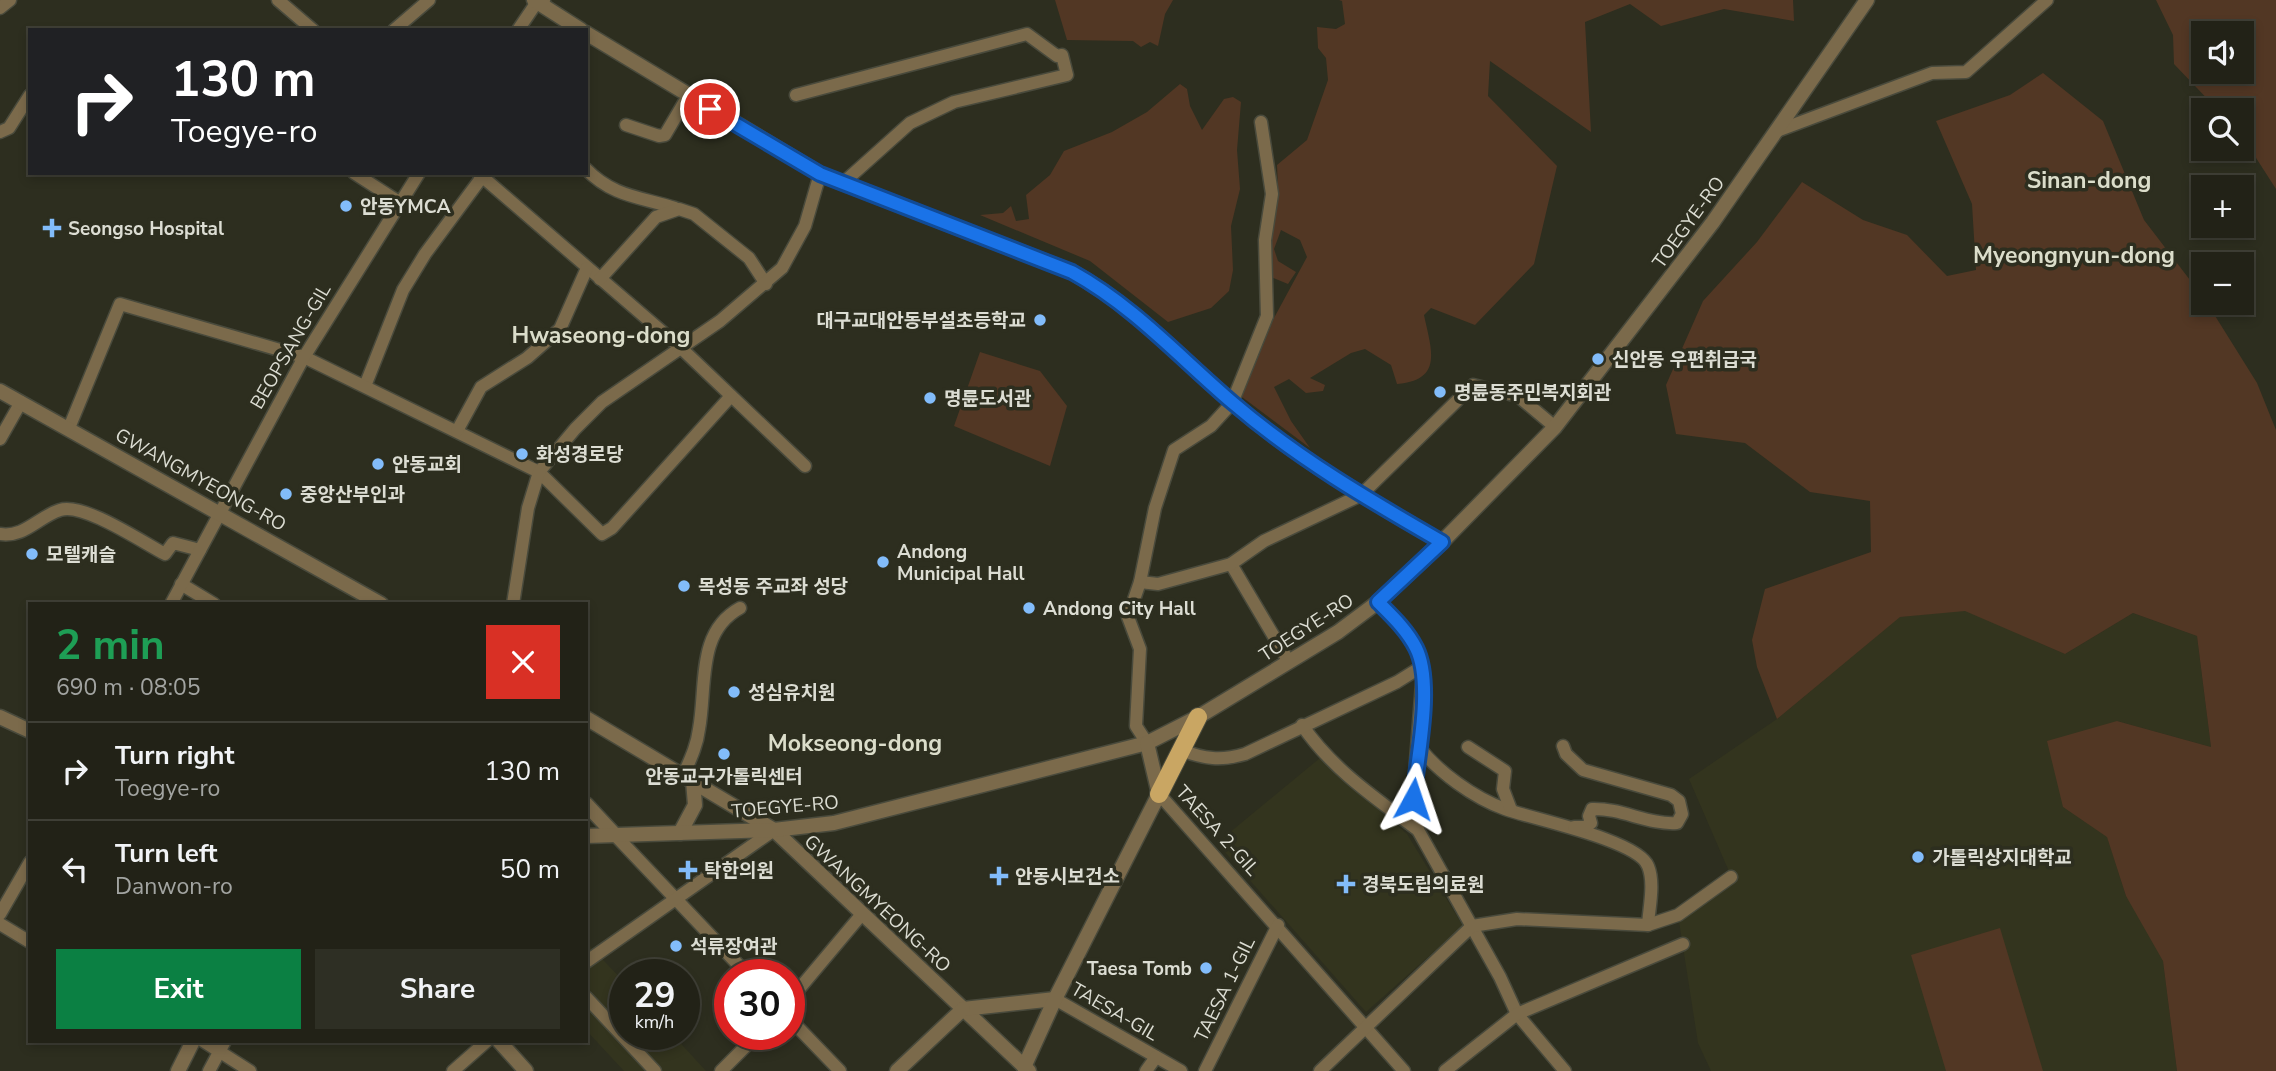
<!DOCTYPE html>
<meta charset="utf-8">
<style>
:root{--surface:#222217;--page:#2e2f24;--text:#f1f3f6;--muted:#a2a4a1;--line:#3f3f36;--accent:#0b8043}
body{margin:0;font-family:"Nunito Sans","Noto Sans KR",sans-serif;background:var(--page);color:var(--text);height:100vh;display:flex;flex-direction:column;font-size:26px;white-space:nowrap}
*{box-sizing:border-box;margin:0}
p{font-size:23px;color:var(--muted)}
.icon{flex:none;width:38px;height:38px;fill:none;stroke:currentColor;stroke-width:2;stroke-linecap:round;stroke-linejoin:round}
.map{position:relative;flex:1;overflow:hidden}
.panel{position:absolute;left:28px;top:602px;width:560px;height:441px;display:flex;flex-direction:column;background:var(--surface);border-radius:0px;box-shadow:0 4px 10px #0003,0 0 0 2px var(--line)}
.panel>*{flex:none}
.top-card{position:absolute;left:28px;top:28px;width:560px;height:147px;border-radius:0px;box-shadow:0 4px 10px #0003,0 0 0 2px var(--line);background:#202124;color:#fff;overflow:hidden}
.controls{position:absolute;left:2191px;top:21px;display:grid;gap:14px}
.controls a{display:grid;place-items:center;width:63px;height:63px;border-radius:0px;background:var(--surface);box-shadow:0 4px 10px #0003,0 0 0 2px var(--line);font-size:35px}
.speed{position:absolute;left:609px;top:959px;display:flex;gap:14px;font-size:35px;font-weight:700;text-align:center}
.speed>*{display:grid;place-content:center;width:91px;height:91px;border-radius:50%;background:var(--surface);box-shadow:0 4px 10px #0003,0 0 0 2px var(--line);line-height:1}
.speed small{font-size:18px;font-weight:400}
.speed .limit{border:10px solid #d22;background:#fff;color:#111}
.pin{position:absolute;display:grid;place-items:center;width:60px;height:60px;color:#fff;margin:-30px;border:4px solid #fff;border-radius:50%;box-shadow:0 2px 7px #0007}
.me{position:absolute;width:77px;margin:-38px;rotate:5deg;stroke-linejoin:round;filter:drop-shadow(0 0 5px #0008)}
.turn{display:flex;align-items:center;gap:24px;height:147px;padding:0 28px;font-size:32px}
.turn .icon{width:91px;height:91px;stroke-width:2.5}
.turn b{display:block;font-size:49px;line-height:60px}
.round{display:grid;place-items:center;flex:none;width:74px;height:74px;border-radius:0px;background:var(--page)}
.summary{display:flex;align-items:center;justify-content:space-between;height:119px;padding:0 28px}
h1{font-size:42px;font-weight:700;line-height:52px;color:#1e9e55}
.primary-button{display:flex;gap:14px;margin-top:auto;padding:14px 28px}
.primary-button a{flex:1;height:80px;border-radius:0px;background:var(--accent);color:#fff;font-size:28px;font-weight:700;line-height:80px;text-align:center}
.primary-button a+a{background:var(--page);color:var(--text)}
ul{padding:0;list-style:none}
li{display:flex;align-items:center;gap:21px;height:98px;padding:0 28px;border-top:2px solid var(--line)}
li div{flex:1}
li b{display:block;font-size:26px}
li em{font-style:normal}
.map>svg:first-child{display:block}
.built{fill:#33341e}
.green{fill:#523724;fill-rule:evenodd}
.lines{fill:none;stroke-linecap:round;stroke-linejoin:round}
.minor-casing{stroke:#494a3c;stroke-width:15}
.tertiary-casing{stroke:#494a3c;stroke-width:17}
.primary-casing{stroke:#494a3c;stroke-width:20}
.minor{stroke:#7b6a4b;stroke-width:12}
.tertiary{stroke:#7b6a4b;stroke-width:14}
.primary{stroke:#c9a663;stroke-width:18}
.route-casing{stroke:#114b97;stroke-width:18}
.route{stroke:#1a73e8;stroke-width:12}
.poi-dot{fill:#82bcfa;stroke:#2d2e1f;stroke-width:2.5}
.labels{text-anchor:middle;stroke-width:7;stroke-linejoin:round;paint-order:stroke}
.poi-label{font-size:19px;font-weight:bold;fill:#dcddd3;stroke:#2d2e1f;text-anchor:start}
.street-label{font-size:19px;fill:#dcddd3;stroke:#2d2e1f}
.quarter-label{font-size:23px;font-weight:bold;fill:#dbddca;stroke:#2d2e1f}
</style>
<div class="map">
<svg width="2276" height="1071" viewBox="0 0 2276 1071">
<rect width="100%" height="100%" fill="#2d2e1f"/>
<!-- built -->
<g class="built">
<path d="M 1965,610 L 2065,654 L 2133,613 L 2197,636 L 2211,747 L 2117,721 L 2063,807 L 2107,836 L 2126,896 L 2160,937 L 2177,1071 L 1711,1071 L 1698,1043 L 1678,915 L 1731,876 L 1689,779 L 1777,719 L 1899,617 Z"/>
<path d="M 1320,758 L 1407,834 L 1463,926 L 1366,1012 L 1217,843 Z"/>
<path d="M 586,942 L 625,983 L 625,1034 L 672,1034 L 706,1071 L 624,1071 L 586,1030 Z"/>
</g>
<!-- green -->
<g class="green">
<path d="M 1055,0 L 1173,0 L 1165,14 L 1158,46 L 1150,42 L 1141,47 L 1133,41 L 1067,40 Z"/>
<path d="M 1339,0 L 1793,0 L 1794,21 L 1724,9 L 1661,26 L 1630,4 L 1585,22 L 1591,132 L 1490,61 L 1488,96 L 1557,166 L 1534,264 L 1475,325 L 1431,308 L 1424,315 C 1431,349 1444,380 1397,384 L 1391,365 L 1365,349 L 1351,353 L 1310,378 L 1325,385 L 1323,391 L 1306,393 L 1289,379 L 1274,387 L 1291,421 L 1310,448 L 1242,397 L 1274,318 L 1307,257 L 1300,240 L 1281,230 L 1274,249 L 1278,261 L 1296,272 L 1288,284 L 1271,277 L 1268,242 L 1278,188 L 1277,165 L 1307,140 L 1328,80 L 1326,58 L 1318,48 L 1317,27 L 1336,29 L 1345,24 L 1342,1 Z"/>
<path d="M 2156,0 L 2276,0 L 2276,189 L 2242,136 L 2242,110 L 2218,110 L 2174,64 L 2173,35 ZM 2242,33 L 2242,72 L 2203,72 L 2203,33 Z"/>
<path d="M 2043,73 L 2103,121 L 2144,220 L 2203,297 L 2203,303 L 2207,303 L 2257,383 L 2276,430 L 2276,1071 L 2177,1071 L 2163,961 L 2126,896 L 2107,837 L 2063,807 L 2047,741 L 2117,721 L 2211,747 L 2197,636 L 2133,613 L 2065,654 L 1965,611 L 1900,617 L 1777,719 L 1757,667 L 1752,640 L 1765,589 L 1871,552 L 1870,501 L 1810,492 L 1745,443 L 1676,434 L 1666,385 L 1703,301 L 1757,242 L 1802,182 L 1863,220 L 1907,235 L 1947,276 L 1976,270 L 1972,204 L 1936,121 L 2010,95 Z"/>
<path d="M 1180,84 L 1187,89 L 1190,106 L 1202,130 L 1224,99 L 1233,97 L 1241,102 L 1237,150 L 1240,189 L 1231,226 L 1233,270 L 1229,291 L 1211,308 L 1168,322 L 1090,261 L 980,215 L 1003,213 L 1011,206 L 1016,221 L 1029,219 L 1026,195 L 1050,175 L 1064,151 L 1112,132 L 1147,112 Z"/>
<path d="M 980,352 L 1040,371 L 1067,406 L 1050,466 L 954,426 Z"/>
<path d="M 2000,928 L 2043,1071 L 1946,1071 L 1911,955 Z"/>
</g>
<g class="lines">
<!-- minor casing -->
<g class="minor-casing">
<g id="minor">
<path d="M 278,0 L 313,30"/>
<path d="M 0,8 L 10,0"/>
<path d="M 394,30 L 429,0"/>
<path d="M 518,30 L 537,2 L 544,0"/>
<path d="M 796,95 L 1027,34 L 1057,56 L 1062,55 L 1067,75 L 954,102 L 910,123 L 843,183"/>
<path d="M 626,125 L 659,136 L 665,135 L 688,96"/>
<path d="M 1777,131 L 1932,73 L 1966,72 L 2047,0"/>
<path d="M 0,132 L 9,128 L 30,95"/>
<path d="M 586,169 C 613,197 641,197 675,208"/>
<path d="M 354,173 L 399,202"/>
<path d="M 478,173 L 681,348 L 805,466"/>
<path d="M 600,279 L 656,217 L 679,209 L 694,214 L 749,258 L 766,284"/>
<path d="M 365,386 L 403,290 L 425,254 L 482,177"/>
<path d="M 69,428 L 120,304 L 304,357 L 539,472 L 602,534 L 612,528 L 731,396"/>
<path d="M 457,431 L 481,387 L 527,358 L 560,329 L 587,268"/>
<path d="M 0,439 L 21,402"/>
<path d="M 0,534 C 24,538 38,517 60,510 C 83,502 142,542 165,554 L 173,543 L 200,550"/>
<path d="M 1231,564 L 1289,662"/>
<path d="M 1140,582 L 1158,584 L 1231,564 L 1264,541 L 1361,495 L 1473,385 L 1518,396 L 1555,427"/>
<path d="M 181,584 L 214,604"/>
<path d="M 1378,602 L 1399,623 L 1416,649 L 1423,671 L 1413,799 L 1418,830 L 1500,977 L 1517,1014 L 1565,1071"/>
<path d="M 171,604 L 304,357 L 419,173"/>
<path d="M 513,604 L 528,508 L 539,472 L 575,429 L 602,402 L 720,321 L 782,268 L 805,226 L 820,174"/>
<path d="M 1302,725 C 1332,769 1375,798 1418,830"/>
<path d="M 1147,743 L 1136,726 L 1140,649 L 1128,617 L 1140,582 L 1155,508 L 1174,450 L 1211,426 L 1232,403 L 1267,316 L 1265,240 L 1272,194 L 1261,122"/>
<path d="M 1418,746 C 1438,772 1474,798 1505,809 C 1532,819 1638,840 1648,866 C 1655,883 1649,908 1648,925"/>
<path d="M 1563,746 L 1566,754 L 1583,770 L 1671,795 L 1679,801 L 1682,814 L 1677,823 C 1648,825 1622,808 1592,809 L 1589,816 L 1591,823 L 1585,827 L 1574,827"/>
<path d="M 1468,747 L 1505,771 L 1503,789 L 1511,810"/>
<path d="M 1181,750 C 1204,759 1221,761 1245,754 L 1397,682 L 1421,667"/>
<path d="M 683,776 C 690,760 697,746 699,729 C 707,686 696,632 740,608"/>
<path d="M 1159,794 L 1404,1071"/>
<path d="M 615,835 L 748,975"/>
<path d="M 0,914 L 30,862"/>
<path d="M 0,924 L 30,942"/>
<path d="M 586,962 L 774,830"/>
<path d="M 586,997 L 655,1071"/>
<path d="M 1055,999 L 1181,1071"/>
<path d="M 789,1001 L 862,914"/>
<path d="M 789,1018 L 840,1071"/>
<path d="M 203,1041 L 250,1071"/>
<path d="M 209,1071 L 225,1041"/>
<path d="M 453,1071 L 487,1041"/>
<path d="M 721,1071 L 758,1034"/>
<path d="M 1146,1071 L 1156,1057"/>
<path d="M 1205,1071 L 1278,925"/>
<path d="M 1320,1071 L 1472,926 L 1517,919 L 1648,925 L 1678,915 L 1731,877"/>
<path d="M 1445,1071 L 1517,1014 L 1683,944"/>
</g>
</g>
<!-- tertiary casing -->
<g class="tertiary-casing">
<g id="tertiary">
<path d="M 534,0 L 581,30"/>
<path d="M 586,33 L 820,174 L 1072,272 C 1135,307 1179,357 1233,403 C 1297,458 1369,500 1442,542"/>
<path d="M 0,391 L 381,604"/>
<path d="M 0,717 L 30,731"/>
<path d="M 586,718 L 774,830 L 1029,1071"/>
<path d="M 586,804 L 615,835"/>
<path d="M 680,833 L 695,805 L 693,781"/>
<path d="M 586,836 L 774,830 L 834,823 L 1147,743 L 1198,717 L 1338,632 L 1378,602 L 1442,542 L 1555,427 L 1713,222 L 1867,0"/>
<path d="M 963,1009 L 1055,999"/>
<path d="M 499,1041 L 526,1071"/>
<path d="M 1024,1067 L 1055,999 L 1159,794 L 1147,743"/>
<path d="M 178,1071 L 193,1041"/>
<path d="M 897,1071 L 963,1009"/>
</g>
</g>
<!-- primary casing -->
<g class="primary-casing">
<path id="primary" d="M 1159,794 L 1198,717"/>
</g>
<!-- minor -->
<use href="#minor" class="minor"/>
<!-- tertiary -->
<use href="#tertiary" class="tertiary"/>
<!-- primary -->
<use href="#primary" class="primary"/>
</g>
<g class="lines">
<!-- route casing -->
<g class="route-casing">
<path id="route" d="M 710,109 L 820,174 L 1072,272 C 1135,307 1179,357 1233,403 C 1297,458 1369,500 1442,542 L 1378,602 C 1392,616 1407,630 1416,648 C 1434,684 1417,759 1413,799"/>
</g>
<!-- route -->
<use href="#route" class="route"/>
</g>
<!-- markers -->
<g class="poi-dot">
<circle cx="346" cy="206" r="7"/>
<path d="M48.5 217.5h7v7h7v7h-7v7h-7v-7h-7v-7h7z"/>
<circle cx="1040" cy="320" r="7"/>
<circle cx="1598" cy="359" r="7"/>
<circle cx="1440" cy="392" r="7"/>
<circle cx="930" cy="398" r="7"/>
<circle cx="522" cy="454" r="7"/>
<circle cx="378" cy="464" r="7"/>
<circle cx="286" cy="494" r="7"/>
<circle cx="32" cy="554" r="7"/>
<circle cx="883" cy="562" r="7"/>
<circle cx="684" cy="586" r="7"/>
<circle cx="1029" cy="608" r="7"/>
<circle cx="734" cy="692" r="7"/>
<circle cx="724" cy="754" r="7"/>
<circle cx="1918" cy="857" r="7"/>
<path d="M684.5 859.5h7v7h7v7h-7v7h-7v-7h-7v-7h7z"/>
<path d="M995.5 865.5h7v7h7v7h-7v7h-7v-7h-7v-7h7z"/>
<path d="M1342.5 873.5h7v7h7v7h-7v7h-7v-7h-7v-7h7z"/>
<circle cx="676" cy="946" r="7"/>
<circle cx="1206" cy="968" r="7"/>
</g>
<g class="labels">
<!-- poi labels -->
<g class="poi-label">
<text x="360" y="213">안동YMCA</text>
<text x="68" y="235">Seongso Hospital</text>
<text x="1026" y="327" text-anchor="end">대구교대안동부설초등학교</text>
<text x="1612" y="366">신안동 우편취급국</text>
<text x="1454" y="399">명륜동주민복지회관</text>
<text x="944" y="405">명륜도서관</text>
<text x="536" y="461">화성경로당</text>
<text x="392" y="471">안동교회</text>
<text x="300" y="501">중앙산부인과</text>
<text x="897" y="558">Andong<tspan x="897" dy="22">Municipal Hall</tspan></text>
<text x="46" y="561">모텔캐슬</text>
<text x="698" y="593">목성동 주교좌 성당</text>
<text x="1043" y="615">Andong City Hall</text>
<text x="748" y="699">성심유치원</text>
<text x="724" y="783" text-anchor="middle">안동교구가톨릭센터</text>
<text x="1932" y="864">가톨릭상지대학교</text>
<text x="704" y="877">탁한의원</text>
<text x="1015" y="883">안동시보건소</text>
<text x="1362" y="891">경북도립의료원</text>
<text x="690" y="953">석류장여관</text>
<text x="1192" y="975" text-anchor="end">Taesa Tomb</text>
</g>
<!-- street labels -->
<g class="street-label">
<text transform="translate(1688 222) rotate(-54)" y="7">TOEGYE-RO</text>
<text transform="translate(290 346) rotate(-60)" y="7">BEOPSANG-GIL</text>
<text transform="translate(201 479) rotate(29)" y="7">GWANGMYEONG-RO</text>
<text transform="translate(1306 627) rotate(-33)" y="7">TOEGYE-RO</text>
<text transform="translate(785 806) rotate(-5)" y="7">TOEGYE-RO</text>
<text transform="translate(1218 830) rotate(48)" y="7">TAESA 2-GIL</text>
<text transform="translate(878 903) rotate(43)" y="7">GWANGMYEONG-RO</text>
<text transform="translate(1224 989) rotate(-64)" y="7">TAESA 1-GIL</text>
<text transform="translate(1115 1011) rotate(30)" y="7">TAESA-GIL</text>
</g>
<!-- quarter labels -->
<g class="quarter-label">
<text x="2089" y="188">Sinan-dong</text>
<text x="2074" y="263">Myeongnyun-dong</text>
<text x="601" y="343">Hwaseong-dong</text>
<text x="855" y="751">Mokseong-dong</text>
</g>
</g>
</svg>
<div class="controls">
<a><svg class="icon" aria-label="sound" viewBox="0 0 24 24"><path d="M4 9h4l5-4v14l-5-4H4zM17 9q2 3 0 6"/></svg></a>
<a><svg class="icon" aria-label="search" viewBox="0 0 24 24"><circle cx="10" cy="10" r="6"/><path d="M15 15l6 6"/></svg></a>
<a>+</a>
<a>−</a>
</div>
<div class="speed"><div>29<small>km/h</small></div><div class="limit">30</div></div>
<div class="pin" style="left:710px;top:109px;background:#d93025"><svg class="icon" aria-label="arrive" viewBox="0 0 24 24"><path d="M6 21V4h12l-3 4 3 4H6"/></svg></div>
<svg class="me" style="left:1413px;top:799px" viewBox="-20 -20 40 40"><path d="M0-17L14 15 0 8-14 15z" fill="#1a73e8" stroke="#fff" stroke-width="4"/></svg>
<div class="top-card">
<div class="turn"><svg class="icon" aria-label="right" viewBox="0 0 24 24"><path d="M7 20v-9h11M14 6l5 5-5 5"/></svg><div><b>130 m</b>Toegye-ro</div></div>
</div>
<section class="panel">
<div class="summary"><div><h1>2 min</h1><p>690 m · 08:05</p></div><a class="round" style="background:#d93025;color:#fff"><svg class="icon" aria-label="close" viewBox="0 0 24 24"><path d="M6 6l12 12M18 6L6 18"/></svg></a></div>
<ul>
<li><svg class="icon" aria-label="right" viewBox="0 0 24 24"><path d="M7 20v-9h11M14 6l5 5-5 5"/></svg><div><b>Turn right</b><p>Toegye-ro</p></div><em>130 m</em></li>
<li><svg class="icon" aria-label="left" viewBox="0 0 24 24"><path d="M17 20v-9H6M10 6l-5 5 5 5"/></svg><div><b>Turn left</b><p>Danwon-ro</p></div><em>50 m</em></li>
</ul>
<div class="primary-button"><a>Exit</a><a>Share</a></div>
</section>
</div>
